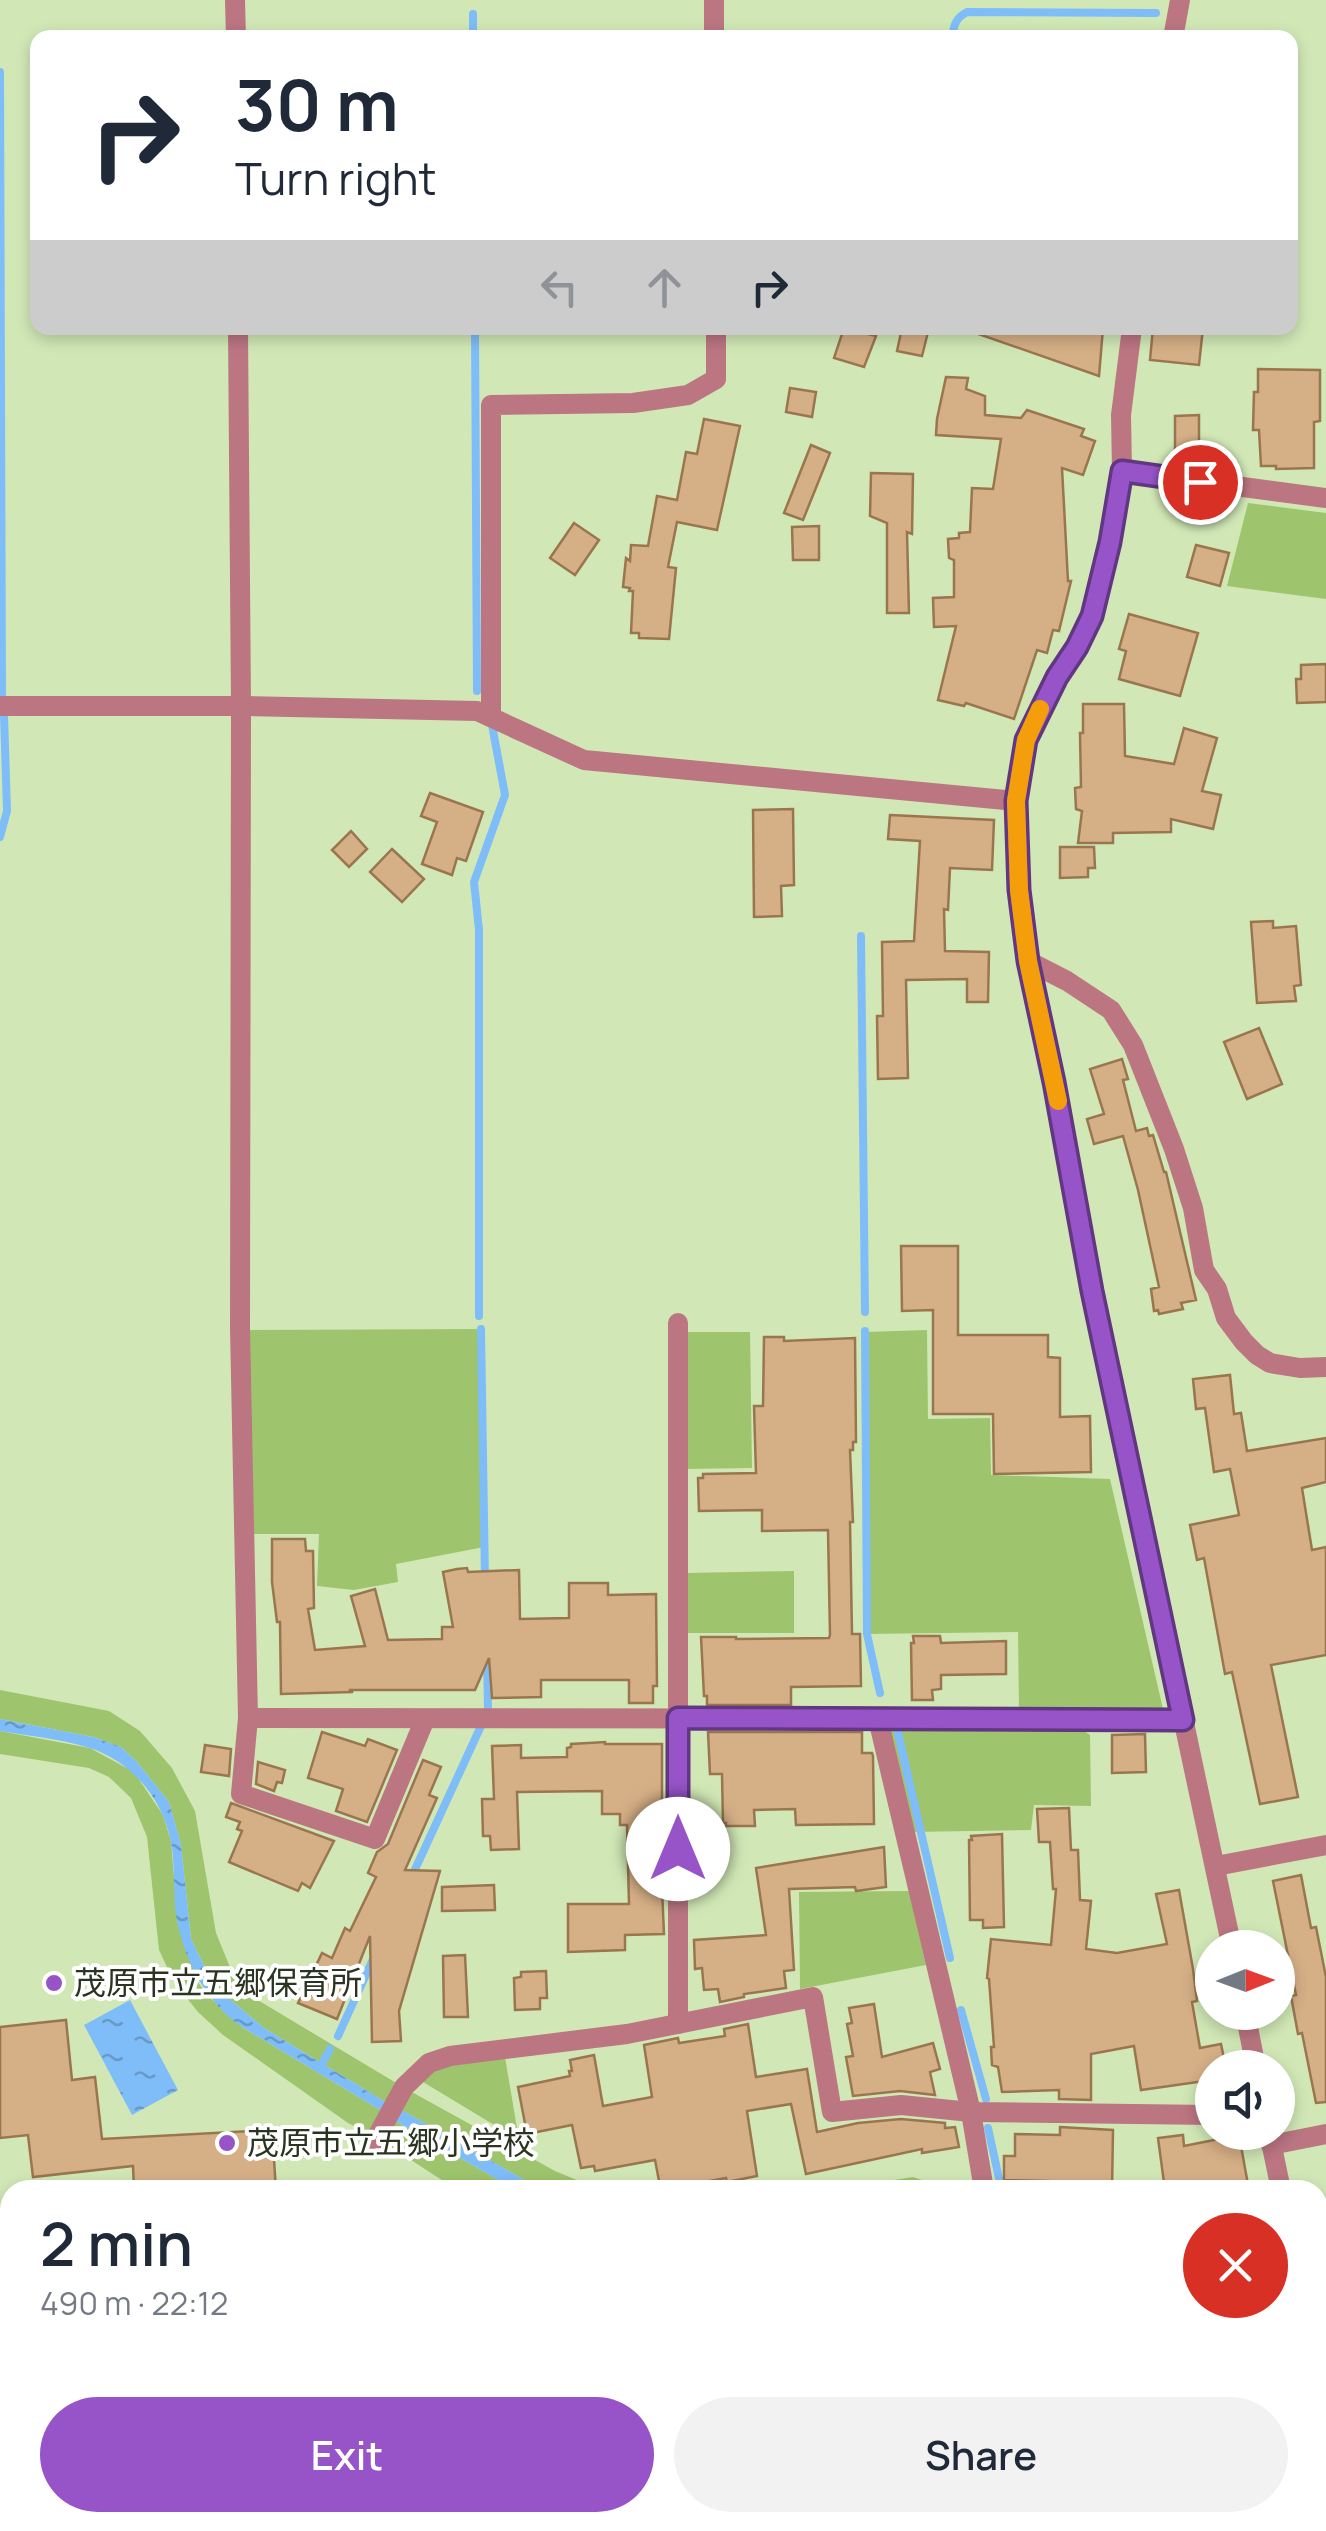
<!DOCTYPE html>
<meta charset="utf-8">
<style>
:root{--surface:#fff;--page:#f2f2f3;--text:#1f2937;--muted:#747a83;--accent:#9754c8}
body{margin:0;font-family:Manrope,"Noto Sans JP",sans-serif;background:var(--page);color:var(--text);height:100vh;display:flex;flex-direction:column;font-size:38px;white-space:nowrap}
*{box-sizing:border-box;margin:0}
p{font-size:32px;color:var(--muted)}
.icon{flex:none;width:55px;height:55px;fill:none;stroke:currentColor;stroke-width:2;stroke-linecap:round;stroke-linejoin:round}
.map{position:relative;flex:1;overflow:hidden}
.side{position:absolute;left:0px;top:2180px;width:1328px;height:352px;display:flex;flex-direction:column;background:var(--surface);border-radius:30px 30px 0 0;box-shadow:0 5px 15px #0003}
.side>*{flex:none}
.hud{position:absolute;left:30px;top:30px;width:1268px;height:305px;border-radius:20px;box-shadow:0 5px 15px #0003;background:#fff;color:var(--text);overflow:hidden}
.needle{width:65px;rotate:89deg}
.buttons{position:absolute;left:1195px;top:1930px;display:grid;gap:20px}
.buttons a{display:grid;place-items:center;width:100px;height:100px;border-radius:50%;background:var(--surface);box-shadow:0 5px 15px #0003;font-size:50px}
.pin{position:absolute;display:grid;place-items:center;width:85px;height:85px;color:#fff;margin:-42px;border:5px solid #fff;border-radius:50%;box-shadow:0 2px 10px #0007}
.me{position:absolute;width:110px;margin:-55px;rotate:0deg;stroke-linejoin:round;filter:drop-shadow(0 0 8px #0008)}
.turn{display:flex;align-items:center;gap:35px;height:210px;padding:0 40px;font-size:45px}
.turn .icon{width:130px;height:130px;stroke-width:2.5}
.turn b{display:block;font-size:70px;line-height:85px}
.lanes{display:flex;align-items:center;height:95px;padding:0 40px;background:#0003;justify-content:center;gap:50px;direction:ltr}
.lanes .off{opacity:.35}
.round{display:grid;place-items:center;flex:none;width:105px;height:105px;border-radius:52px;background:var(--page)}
.overview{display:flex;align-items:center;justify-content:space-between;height:170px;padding:0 40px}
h1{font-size:60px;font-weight:600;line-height:75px}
.action{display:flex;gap:20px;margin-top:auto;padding:20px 40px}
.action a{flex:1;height:115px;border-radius:60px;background:var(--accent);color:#fff;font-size:40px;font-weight:600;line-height:115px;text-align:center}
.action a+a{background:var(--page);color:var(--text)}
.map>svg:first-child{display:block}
.green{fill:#9ec56d}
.water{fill:url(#water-ripples)}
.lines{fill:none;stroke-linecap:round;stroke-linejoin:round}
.stream{stroke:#7fbdf9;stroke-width:8}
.building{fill:#d5af86;stroke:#9a764f;stroke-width:2.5}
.minor{stroke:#bb7682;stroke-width:20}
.tertiary{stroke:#bb7682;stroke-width:20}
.route-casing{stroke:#623782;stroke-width:25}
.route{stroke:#9754c8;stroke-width:18}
.slow{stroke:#f59e0b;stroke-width:18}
.poi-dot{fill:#9754c8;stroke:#fff;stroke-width:4}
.labels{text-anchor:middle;stroke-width:8;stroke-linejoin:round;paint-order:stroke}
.poi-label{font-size:32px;fill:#2b3420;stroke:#fff;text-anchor:start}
</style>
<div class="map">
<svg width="1326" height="2531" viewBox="0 0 1326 2531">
<defs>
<pattern id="water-ripples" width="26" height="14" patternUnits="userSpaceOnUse" patternTransform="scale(2.5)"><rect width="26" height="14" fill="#7fbdf9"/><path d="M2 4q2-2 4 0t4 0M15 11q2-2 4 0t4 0" fill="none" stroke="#689ac9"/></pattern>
</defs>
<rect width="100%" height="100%" fill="#d1e8b6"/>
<!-- green -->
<g class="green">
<path d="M 1248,503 L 1326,513 L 1326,599 L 1227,586 Z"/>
<path d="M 481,1329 L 484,1547 L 396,1564 L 398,1582 L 354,1590 L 317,1586 L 319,1534 L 249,1534 L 248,1330 Z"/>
<path d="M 927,1330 L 928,1419 L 990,1418 L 991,1475 L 1110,1479 L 1163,1709 L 1158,1711 L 1019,1712 L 1018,1632 L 867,1634 L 865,1332 Z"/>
<path d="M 683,1332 L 750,1332 L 752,1468 L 684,1469 Z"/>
<path d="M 794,1571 L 794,1633 L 685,1633 L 686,1573 Z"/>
<path d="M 0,1690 L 109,1711 L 140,1731 L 172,1768 L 195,1811 L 216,1933 L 232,1972 L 256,1999 L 398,2084 L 387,2103 L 264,2028 L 214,1986 L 191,1939 L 181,1845 L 169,1802 L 137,1762 L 121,1747 L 93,1737 L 0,1719 Z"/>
<path d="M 888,1726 L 1080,1728 L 1090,1735 L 1091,1806 L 1034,1805 L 1031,1830 L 910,1832 Z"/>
<path d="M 0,1731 L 90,1748 L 134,1772 L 163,1815 L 171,1841 L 178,1925 L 198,1982 L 207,1995 L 242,2027 L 382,2111 L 370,2134 L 348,2123 L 223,2035 L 198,2012 L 174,1982 L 159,1950 L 147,1837 L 131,1798 L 109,1777 L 89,1768 L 0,1754 Z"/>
<path d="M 909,1891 L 926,1965 L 800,1989 L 799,1892 Z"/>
<path d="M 505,2057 L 519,2140 L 418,2079 L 445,2065 Z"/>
<path d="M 410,2091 L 555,2171 L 601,2190 L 542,2190 L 400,2109 Z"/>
<path d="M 394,2120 L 516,2190 L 457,2190 L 382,2141 Z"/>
<path d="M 913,2177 L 952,2190 L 832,2190 Z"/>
</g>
<!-- water -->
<g class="water">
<path d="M 0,1719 L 93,1737 L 121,1747 L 137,1762 L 169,1802 L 181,1845 L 191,1939 L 214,1986 L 264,2028 L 387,2103 L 382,2111 L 242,2027 C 207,2002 188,1967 178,1926 C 172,1899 176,1869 171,1842 C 163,1799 132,1762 90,1748 C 62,1739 29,1736 0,1731 Z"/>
<path d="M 130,2000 L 178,2090 L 132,2115 L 84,2025 Z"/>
<path d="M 400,2109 L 542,2190 L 516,2190 L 394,2120 Z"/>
</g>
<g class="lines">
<!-- stream -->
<g class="stream">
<path d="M 473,14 L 473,38"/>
<path d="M 953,38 C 953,25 956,18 967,12 L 1156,13"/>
<path d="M 0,72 L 2,695"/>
<path d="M 475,328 L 477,691"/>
<path d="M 0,837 L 7,811 L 4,715"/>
<path d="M 861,936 L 865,1312"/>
<path d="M 479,1316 L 479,930 L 474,882 L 505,795 L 492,725"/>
<path d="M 481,1329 L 485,1580"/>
<path d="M 865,1331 L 867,1634 L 880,1693"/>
<path d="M 487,1654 L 488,1711"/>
<path d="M 898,1733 L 950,1958"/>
<path d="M 412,1876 L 481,1726"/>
<path d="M 961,2010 L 986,2099"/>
<path d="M 338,2036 L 374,1957"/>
<path d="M 319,2069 L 330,2049"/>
<path d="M 988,2128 L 1000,2183"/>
</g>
</g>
<!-- building -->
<g class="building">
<path d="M 844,328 L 876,336 L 864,367 L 834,358 Z"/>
<path d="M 902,328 L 929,328 L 922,356 L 897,351 Z"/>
<path d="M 970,328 L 1103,328 L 1099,376 L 970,331 Z"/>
<path d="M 1153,328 L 1203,328 L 1199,365 L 1150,360 Z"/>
<path d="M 1258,369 L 1320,370 L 1320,421 L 1314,422 L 1314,468 L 1276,469 L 1276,466 L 1261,466 L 1259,430 L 1253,430 L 1254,392 L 1258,392 Z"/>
<path d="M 946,377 L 968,378 L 966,389 L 985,396 L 985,415 L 1021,418 L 1027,410 L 1084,429 L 1081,436 L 1095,441 L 1083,475 L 1062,468 L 1068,581 L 1071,581 L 1059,631 L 1053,630 L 1047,653 L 1037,650 L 1014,719 L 966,703 L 964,706 L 938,700 L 956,626 L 934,627 L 933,598 L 954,597 L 954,560 L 949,558 L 948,539 L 959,538 L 959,533 L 970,532 L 972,488 L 993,489 L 1001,439 L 936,435 L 937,419 Z"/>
<path d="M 790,388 L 816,392 L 812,417 L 786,412 Z"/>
<path d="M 1199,415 L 1199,458 L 1175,458 L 1175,416 Z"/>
<path d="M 704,419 L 740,426 L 717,530 L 677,522 L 668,567 L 676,568 L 669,639 L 639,638 L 639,633 L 631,633 L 633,591 L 629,591 L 630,588 L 623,587 L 626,558 L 630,561 L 631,545 L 648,546 L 657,496 L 677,500 L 686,452 L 697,454 Z"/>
<path d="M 811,445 L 830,453 L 803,520 L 784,513 Z"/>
<path d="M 871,473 L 913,474 L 912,534 L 907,532 L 909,613 L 887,613 L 887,523 L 870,516 Z"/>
<path d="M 574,523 L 599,540 L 575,575 L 550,558 Z"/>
<path d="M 819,526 L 819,560 L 793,560 L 792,527 Z"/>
<path d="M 1196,545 L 1229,553 L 1220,586 L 1187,577 Z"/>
<path d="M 1129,614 L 1198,633 L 1180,696 L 1119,679 L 1126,651 L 1119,649 Z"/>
<path d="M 1326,664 L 1326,702 L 1297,703 L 1296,679 L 1301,679 L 1301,665 Z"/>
<path d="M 1083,704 L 1124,704 L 1125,756 L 1174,764 L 1184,728 L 1217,738 L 1202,791 L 1221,795 L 1213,829 L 1171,819 L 1171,832 L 1113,833 L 1113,843 L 1078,843 L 1082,811 L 1076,809 L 1075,788 L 1081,787 L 1080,733 L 1083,733 Z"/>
<path d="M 430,793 L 483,812 L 466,861 L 457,858 L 452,875 L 422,864 L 437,822 L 421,816 Z"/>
<path d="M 793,809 L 794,885 L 781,886 L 782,916 L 754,917 L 753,810 Z"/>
<path d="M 890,815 L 994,820 L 992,870 L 950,868 L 948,910 L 944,909 L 945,951 L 989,952 L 988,1002 L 967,1002 L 967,979 L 906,980 L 908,1078 L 878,1079 L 877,1016 L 883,1016 L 882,942 L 914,941 L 920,841 L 888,839 Z"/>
<path d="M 351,831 L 367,849 L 349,867 L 332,850 Z"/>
<path d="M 1060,847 L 1094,847 L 1095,868 L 1088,868 L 1088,877 L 1060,878 Z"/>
<path d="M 392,849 L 424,879 L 402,902 L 370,872 Z"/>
<path d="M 1273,921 L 1273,928 L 1296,926 L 1301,985 L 1294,986 L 1296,1001 L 1257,1003 L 1251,922 Z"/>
<path d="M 1259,1028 L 1282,1084 L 1247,1099 L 1224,1042 Z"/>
<path d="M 1122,1059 L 1128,1079 L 1123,1080 L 1136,1131 L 1147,1128 L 1149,1136 L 1153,1135 L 1164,1172 L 1166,1172 L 1196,1300 L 1181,1303 L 1183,1309 L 1159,1314 L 1158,1310 L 1154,1311 L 1151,1289 L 1159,1287 L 1138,1190 L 1123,1136 L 1094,1144 L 1087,1119 L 1104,1114 L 1090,1069 Z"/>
<path d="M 901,1246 L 958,1246 L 958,1335 L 1048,1335 L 1048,1357 L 1060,1358 L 1060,1417 L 1090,1416 L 1091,1472 L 994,1474 L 993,1414 L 933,1414 L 933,1310 L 902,1311 Z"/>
<path d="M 764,1337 L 784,1337 L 784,1341 L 855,1338 L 856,1442 L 853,1442 L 853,1450 L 850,1450 L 853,1522 L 850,1522 L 852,1634 L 860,1634 L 861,1686 L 791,1687 L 791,1705 L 707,1705 L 707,1696 L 704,1696 L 701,1637 L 736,1637 L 736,1639 L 829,1638 L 830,1635 L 828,1530 L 762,1531 L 762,1510 L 699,1511 L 698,1478 L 703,1478 L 703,1474 L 756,1473 L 754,1406 L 763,1406 Z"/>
<path d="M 1230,1375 L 1234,1414 L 1241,1413 L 1247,1451 L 1326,1438 L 1326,1482 L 1302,1488 L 1312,1550 L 1326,1547 L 1326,1655 L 1271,1665 L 1298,1797 L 1260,1804 L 1232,1672 L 1225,1674 L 1204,1558 L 1197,1560 L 1190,1525 L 1239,1515 L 1230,1469 L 1214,1472 L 1205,1408 L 1196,1409 L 1193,1379 Z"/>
<path d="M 272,1539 L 305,1539 L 306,1551 L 313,1551 L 314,1608 L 308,1609 L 315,1650 L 365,1646 L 351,1596 L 375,1589 L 388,1640 L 442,1639 L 442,1627 L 453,1627 L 443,1572 L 457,1569 L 467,1568 L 468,1572 L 519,1570 L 520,1619 L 569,1618 L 569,1583 L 608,1583 L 608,1595 L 656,1594 L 657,1686 L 653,1686 L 653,1703 L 629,1703 L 629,1680 L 541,1680 L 541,1697 L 492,1698 L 489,1658 L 475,1690 L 349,1690 L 353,1692 L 281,1694 L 280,1622 L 277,1622 L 272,1582 Z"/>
<path d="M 913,1636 L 940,1636 L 941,1643 L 1006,1641 L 1006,1674 L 941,1675 L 941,1689 L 932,1690 L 933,1700 L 912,1700 L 911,1643 L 914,1643 Z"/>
<path d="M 322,1732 L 365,1746 L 368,1739 L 397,1750 L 367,1822 L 336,1811 L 343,1789 L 308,1778 Z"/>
<path d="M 708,1732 L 862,1732 L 862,1753 L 872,1753 L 873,1756 L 874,1824 L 796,1825 L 795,1809 L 754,1810 L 755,1826 L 726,1826 L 726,1823 L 723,1823 L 722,1774 L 710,1774 Z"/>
<path d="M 1145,1734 L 1146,1772 L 1112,1773 L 1112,1735 Z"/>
<path d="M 605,1742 L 605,1744 L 662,1744 L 662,1843 L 654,1843 L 655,1889 L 662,1889 L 664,1934 L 625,1935 L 625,1950 L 568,1952 L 568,1904 L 629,1904 L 627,1825 L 620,1825 L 620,1814 L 602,1814 L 602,1791 L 517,1792 L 519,1849 L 491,1850 L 490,1836 L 483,1836 L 482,1799 L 494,1799 L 492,1746 L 521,1745 L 521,1758 L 567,1757 L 567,1748 L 571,1747 L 571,1744 Z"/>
<path d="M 205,1745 L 231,1749 L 229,1776 L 201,1772 Z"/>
<path d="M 423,1760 L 441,1767 L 429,1795 L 437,1798 L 405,1870 L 440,1871 L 399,2011 L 401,2041 L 372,2042 L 370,1936 L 337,2019 L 298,2003 L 322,1953 L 332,1958 L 345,1928 L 350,1931 L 376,1877 L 368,1873 L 377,1852 L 388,1844 Z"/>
<path d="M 258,1762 L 285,1770 L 282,1783 L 277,1782 L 274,1791 L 256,1784 Z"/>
<path d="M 231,1803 L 334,1841 L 310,1888 L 302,1883 L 298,1891 L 229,1862 L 242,1831 L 237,1829 L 240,1822 L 226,1817 Z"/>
<path d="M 1069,1808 L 1071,1850 L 1078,1850 L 1080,1900 L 1091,1901 L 1086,1949 L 1117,1953 L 1167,1944 L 1156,1894 L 1179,1890 L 1193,1969 L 1197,2001 L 1192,2002 L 1200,2048 L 1221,2044 L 1226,2068 L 1212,2068 L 1212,2080 L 1141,2090 L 1134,2046 L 1091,2054 L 1091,2100 L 1059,2099 L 1059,2090 L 1002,2092 L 998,2067 L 992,2065 L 991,2047 L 994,2047 L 989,1979 L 987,1978 L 991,1939 L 1051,1945 L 1056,1889 L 1053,1889 L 1050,1842 L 1039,1842 L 1037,1809 Z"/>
<path d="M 1002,1834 L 1004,1927 L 983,1928 L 983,1920 L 970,1920 L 969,1840 L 972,1840 L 971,1836 Z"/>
<path d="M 884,1847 L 886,1887 L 856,1891 L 855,1887 L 789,1889 L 794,1970 L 784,1971 L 786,1988 L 744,1994 L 744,1997 L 720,2002 L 718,1989 L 704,1990 L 702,1968 L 695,1969 L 694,1940 L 766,1935 L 756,1868 Z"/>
<path d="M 1301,1875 L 1311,1928 L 1316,1927 L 1326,1977 L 1326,2102 L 1316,2103 L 1302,2033 L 1298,2034 L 1291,1996 L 1296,1995 L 1273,1881 Z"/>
<path d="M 494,1885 L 495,1910 L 442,1911 L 442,1887 Z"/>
<path d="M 465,1955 L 468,2017 L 444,2017 L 443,1956 Z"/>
<path d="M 546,1971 L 547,1998 L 540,1998 L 540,2009 L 515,2010 L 514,1978 L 521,1977 L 521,1972 Z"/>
<path d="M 874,2004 L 882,2057 L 933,2043 L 940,2069 L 930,2072 L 935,2095 L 900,2091 L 853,2096 L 846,2057 L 853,2056 L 847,2024 L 852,2023 L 849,2008 Z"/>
<path d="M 66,2020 L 72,2080 L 95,2077 L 102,2139 L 272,2130 L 276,2190 L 134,2190 L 133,2166 L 33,2177 L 28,2135 L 0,2138 L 0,2027 Z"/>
<path d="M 748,2024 L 756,2077 L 807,2069 L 817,2132 L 858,2123 L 901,2119 L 945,2123 L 945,2128 L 955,2127 L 959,2147 L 922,2153 L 922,2149 L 806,2174 L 791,2104 L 747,2111 L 757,2176 L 727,2182 L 726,2178 L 678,2187 L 677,2183 L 660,2186 L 655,2160 L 595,2171 L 594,2166 L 581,2168 L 572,2125 L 527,2134 L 518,2087 L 570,2076 L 569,2071 L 572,2071 L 570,2060 L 594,2055 L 603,2106 L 652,2097 L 644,2045 L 678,2038 L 679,2043 L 725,2036 L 724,2029 Z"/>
<path d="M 1060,2127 L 1113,2130 L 1112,2190 L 1049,2190 L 1048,2181 L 1004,2180 L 1004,2156 L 1015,2156 L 1015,2134 L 1060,2135 Z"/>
<path d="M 1183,2135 L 1184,2146 L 1239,2135 L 1249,2190 L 1165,2190 L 1158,2138 Z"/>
</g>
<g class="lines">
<!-- minor -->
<g class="minor">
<path d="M 235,0 L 236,38"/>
<path d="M 714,0 L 714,38"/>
<path d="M 238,328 L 241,706 L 240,1328 L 248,1718 L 241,1794 L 375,1839 L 425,1719"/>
<path d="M 1122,471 L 1326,498"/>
<path d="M 0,706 L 241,706 L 477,711 L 584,760 L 1016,801"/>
<path d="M 491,717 L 491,405 L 633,403 L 688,395 L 716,379 L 716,328"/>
<path d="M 1028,961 L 1067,981 L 1111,1010 L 1133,1045 L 1174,1149 L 1193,1208 L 1204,1270 L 1217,1289 L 1226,1318 L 1244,1342 L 1257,1355 L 1270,1363 L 1300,1368 L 1326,1367"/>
<path d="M 678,1323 L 678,2024"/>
<path d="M 248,1718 L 1183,1719"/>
<path d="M 878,1719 L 971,2112 L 984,2190"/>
<path d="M 1216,1866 L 1326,1845"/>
<path d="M 373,2144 L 404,2087 L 429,2063 L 450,2056 L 627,2034 L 813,1997 L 832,2112 L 901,2105 L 971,2112 L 1212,2115"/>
<path d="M 1271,2145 L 1326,2134"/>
<path d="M 0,2254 L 10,2266"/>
<path d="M 70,2522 L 72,2531"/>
</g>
<!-- tertiary -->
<g class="tertiary">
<path d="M 1173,38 L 1180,0"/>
<path d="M 1132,328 L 1121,415 L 1122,471 L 1102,579 L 1092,616 L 1077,647 L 1057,677 L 1026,740 L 1016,801 L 1019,890 L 1028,961 L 1054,1082 L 1092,1291 L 1232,1948"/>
<path d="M 1245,2012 L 1256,2068"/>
<path d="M 1269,2132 L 1281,2190"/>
<path d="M 1318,2360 L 1326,2399"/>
</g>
</g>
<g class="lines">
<!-- route casing -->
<g class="route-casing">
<path id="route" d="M 678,1849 L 678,1718 L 1183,1720 L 1092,1291 L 1054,1082 L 1028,961 L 1019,890 L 1016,801 L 1026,740 L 1057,677 L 1077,647 L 1092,616 L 1110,542 L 1122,471 L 1200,482"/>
</g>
<!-- route -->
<use href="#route" class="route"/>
<!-- slow -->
<path class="slow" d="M 1040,709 L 1026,740 L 1016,801 L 1019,890 L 1028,961 L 1058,1101"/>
</g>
<!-- markers -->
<g class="poi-dot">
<circle cx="54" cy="1983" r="10"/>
<circle cx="227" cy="2143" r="10"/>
</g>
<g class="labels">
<!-- poi labels -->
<g class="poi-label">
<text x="74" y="1994">茂原市立五郷保育所</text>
<text x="247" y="2154">茂原市立五郷小学校</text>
</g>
</g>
</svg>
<div class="buttons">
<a><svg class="needle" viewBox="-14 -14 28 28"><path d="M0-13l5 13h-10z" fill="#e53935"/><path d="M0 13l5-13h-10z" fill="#747a83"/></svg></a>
<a><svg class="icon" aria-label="sound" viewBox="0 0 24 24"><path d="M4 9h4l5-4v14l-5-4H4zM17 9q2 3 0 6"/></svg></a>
</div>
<div class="pin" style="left:1200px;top:482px;background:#d93025"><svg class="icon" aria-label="arrive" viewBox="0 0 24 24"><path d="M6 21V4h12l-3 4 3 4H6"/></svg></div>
<svg class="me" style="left:678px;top:1849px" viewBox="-20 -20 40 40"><circle r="19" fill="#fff"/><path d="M0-13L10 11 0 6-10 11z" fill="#9754c8"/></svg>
<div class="hud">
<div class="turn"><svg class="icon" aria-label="right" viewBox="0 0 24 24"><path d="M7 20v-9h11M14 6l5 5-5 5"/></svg><div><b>30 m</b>Turn right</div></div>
<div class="lanes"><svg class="icon off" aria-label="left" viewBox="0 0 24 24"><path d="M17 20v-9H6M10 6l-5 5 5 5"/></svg><svg class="icon off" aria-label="ahead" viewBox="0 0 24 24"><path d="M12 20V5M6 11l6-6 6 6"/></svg><svg class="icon" aria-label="right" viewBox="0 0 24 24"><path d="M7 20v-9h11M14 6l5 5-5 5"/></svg></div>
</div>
<section class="side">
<div class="overview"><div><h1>2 min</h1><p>490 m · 22:12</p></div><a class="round" style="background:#d93025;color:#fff"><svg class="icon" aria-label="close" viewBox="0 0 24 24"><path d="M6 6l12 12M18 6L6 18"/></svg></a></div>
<div class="action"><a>Exit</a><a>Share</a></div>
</section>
</div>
